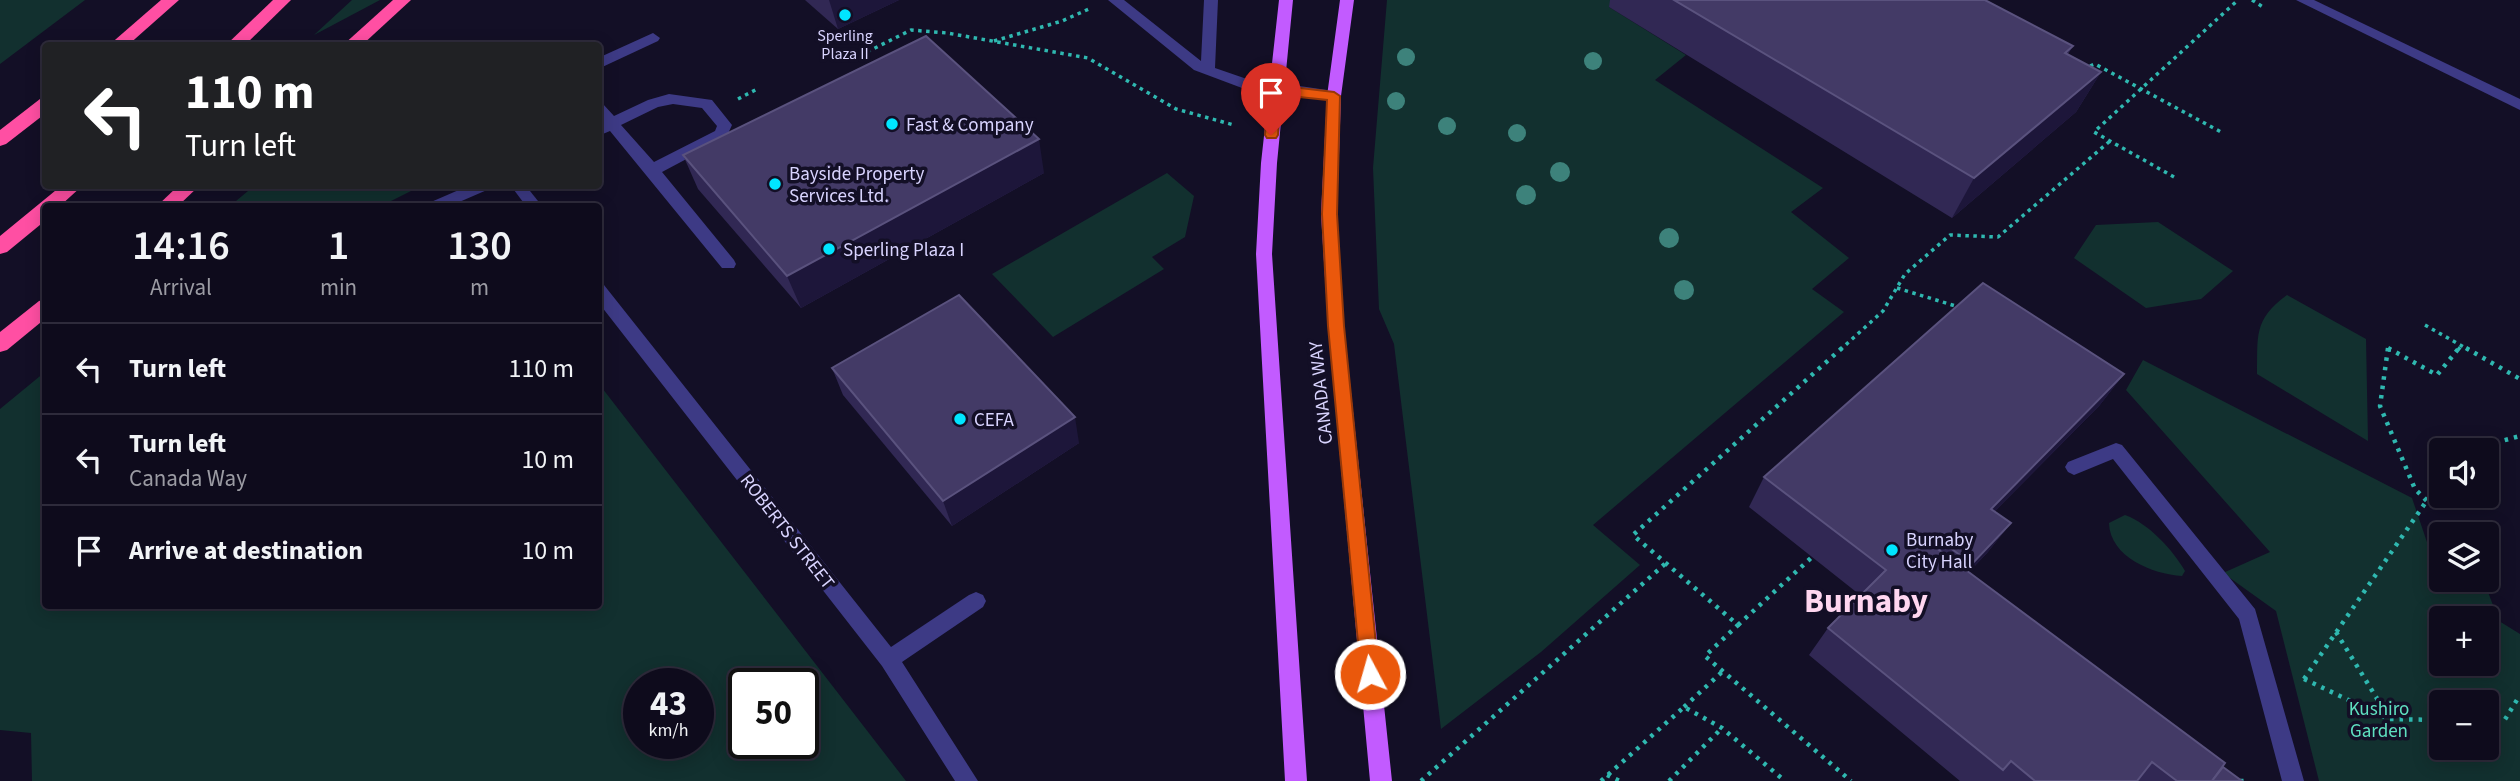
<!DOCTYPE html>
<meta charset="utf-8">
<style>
:root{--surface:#0e0b1c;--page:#1c1929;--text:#f1f3f6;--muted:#9b9ba3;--line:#2e2b3b}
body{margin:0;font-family:"Source Sans 3",sans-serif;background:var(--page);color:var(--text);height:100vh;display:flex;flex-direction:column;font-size:26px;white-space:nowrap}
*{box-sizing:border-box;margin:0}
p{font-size:23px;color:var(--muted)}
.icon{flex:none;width:38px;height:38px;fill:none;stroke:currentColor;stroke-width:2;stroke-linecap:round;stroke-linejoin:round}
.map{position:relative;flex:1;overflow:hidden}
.drawer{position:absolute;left:42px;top:203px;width:560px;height:406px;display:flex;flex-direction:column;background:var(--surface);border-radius:7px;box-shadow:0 4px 18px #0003,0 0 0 2px var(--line)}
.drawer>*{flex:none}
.guide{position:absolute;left:42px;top:42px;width:560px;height:147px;border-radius:7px;box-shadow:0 4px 18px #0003,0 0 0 2px var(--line);background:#202124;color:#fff;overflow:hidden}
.buttons{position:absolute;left:2429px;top:438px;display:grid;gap:14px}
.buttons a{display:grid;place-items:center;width:70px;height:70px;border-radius:7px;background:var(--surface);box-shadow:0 4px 18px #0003,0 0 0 2px var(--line);font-size:35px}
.speed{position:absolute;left:623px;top:668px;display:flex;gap:14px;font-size:35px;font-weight:700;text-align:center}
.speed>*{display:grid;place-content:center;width:91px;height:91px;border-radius:50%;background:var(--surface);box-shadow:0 4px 18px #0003,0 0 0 2px var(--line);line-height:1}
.speed small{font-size:18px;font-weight:400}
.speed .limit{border:4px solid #111;border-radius:10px;background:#fff;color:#111}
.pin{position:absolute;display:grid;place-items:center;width:60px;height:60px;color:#fff;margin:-72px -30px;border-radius:50% 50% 50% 0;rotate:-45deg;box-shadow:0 0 7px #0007}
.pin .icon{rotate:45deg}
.me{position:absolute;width:77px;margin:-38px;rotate:354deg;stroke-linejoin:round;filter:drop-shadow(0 0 5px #0008)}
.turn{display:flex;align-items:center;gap:24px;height:147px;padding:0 28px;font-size:32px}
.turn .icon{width:91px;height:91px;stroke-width:2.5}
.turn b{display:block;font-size:49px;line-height:60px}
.eta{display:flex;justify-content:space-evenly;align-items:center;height:119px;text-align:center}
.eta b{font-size:42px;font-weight:600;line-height:49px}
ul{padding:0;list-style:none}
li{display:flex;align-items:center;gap:21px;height:91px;padding:0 28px;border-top:2px solid var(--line)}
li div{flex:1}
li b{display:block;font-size:26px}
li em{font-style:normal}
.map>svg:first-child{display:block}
.green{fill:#12302f;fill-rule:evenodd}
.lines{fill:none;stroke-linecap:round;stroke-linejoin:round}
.path-far1{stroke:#2fb8b0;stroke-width:3.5;stroke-dasharray:3.5 4.5;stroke-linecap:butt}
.path{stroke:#2fb8b0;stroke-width:4.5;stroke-dasharray:3.5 6;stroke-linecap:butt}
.minor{fill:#3d3a85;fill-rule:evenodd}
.major{fill:#c25bff;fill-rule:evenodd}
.highway{fill:#ff4fa3;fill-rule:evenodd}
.tree{fill:#3d827b}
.wall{fill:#312854}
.shaded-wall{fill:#1d163a}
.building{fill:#433a66;stroke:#5a527e;stroke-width:2}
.route{fill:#ea580c;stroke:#983908;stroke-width:2}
.poi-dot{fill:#00e5ff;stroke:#130f26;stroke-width:2.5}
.labels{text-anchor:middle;stroke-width:7;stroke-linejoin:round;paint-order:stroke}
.far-poi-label{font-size:16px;fill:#d9d4ff;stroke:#130f26}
.poi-label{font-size:19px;fill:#d9d4ff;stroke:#130f26;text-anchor:start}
.street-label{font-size:19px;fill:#d9d4ff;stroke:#130f26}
.park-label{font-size:19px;fill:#5fe0c0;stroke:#130f26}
.town-label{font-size:33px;font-weight:bold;fill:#ffd6f0;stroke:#130f26}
</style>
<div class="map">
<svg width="2520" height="781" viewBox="0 0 2520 781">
<rect width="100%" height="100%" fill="#130f26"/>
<!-- green -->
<g class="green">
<path d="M 0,0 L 85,0 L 0,64 Z"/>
<path d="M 352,0 L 380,0 L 314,35 Z"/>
<path d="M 1387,0 L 1620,0 L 1609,7 L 1686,55 L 1655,80 L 1823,188 L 1791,212 L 1849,258 L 1812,289 L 1844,312 L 1593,525 L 1640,565 L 1541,652 L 1441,729 L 1394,344 L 1379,309 L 1373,168 Z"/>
<path d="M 1167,173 L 1194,196 L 1185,237 L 1152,257 L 1164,269 L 1053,337 L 992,274 Z"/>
<path d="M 254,186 L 421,186 L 381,206 L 230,206 Z"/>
<path d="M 2158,222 L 2233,271 L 2201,299 L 2146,308 L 2074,258 L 2096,225 Z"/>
<path d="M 2287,295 L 2366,339 L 2368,441 L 2257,374 C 2258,336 2253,320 2287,295 Z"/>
<path d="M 2143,360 L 2412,498 L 2429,548 L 2441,552 L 2441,579 L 2483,579 L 2499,621 L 2520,634 L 2520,781 L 2319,781 L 2276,611 L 2223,573 L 2270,552 L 2126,390 ZM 2441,618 L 2487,618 L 2487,663 L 2441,663 ZM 2441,702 L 2487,702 L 2487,747 L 2441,747 Z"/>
<path d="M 45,372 L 46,606 L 598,606 L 599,384 L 906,781 L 32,781 L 31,733 L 0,730 L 0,409 ZM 698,684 L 698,744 L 639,744 L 639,684 ZM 744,684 L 803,684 L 803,744 L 744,744 Z"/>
<path d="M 2125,515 C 2149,524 2172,549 2185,571 L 2182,576 C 2152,574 2110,557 2109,523 Z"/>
</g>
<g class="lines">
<!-- path-far1 -->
<g class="path-far1">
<path d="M 2252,0 L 2263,7"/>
<path d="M 994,41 L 1062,21 L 1091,8"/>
<path d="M 853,59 L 911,30 L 947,33 L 1088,58 L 1176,109 L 1234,125"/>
<path d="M 2090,66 L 2095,64 L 2221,132"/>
<path d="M 738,99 L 759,88"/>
<path d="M 2174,177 L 2094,132 L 2238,0"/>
<path d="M 1897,288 L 1962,308"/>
<path d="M 2425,325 L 2469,350"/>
<path d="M 1840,350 L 1883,311 L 1905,274 L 1950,235 L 1998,237 L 2110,141"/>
<path d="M 2388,350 L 2391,350"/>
<path d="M 2458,350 L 2461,346"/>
</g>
<!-- path -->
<g class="path">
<path d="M 1842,348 L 1633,535 L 1738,625 L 1705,656 L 1851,781"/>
<path d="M 2388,348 L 2380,406 L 2415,489 L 2427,501"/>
<path d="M 2388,348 L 2437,375 L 2459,348"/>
<path d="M 2466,348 L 2520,379"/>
<path d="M 2468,450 L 2520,436"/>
<path d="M 1738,625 L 1811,558"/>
<path d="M 2336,632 L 2389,718"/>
<path d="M 2304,679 L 2441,480"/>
<path d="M 2304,679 L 2389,719 L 2441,720"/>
<path d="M 1684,707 L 1723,671"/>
<path d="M 2487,721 L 2504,721 L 2520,695"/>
<path d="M 1607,775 L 1620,781"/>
<path d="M 1421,781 L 1666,563"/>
<path d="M 1601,781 L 1684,707 L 1722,728 L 1785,781"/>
<path d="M 1669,781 L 1722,728"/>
<path d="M 2240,781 L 2245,781"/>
</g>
<!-- minor -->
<g class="minor">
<path d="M 1108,0 L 1124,0 L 1201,61 L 1204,0 L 1218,0 L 1215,68 L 1244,78 L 1334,91 L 1341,96 L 1334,101 L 1242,88 L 1194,70 Z"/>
<path d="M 2296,0 L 2314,0 L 2520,99 L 2520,110 Z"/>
<path d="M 653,33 L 660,38 L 658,41 L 598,69 L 598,58 Z"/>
<path d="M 669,94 L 712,100 L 732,125 L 726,138 L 662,172 L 734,260 L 736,264 L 734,268 L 722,268 L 610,131 L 598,136 L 598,124 L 602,122 L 598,118 L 598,103 L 603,104 L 614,116 L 648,100 ZM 673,104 L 702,108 L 717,126 L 715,131 L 654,162 L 621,125 L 658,107 Z"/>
<path d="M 468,186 L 489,186 L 487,190 L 450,206 L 429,206 L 431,202 Z"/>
<path d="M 511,186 L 526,186 L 542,206 L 526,206 Z"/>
<path d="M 598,283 L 604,285 L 891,647 L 969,595 L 976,592 L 983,595 L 986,601 L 983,607 L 902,662 L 978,781 L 955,781 L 882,666 L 598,302 Z"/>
<path d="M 2116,443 L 2122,445 L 2255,609 L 2304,781 L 2282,781 L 2239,619 L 2113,459 L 2074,475 L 2068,472 L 2065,467 L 2068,462 Z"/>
</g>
<!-- major -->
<g class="major">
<path d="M 1279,0 L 1293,0 L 1277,163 L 1272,254 L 1307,781 L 1285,781 L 1256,254 L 1261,163 Z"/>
<path d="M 1340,0 L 1354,0 L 1341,96 L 1337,214 L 1344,326 L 1392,781 L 1370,781 L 1328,326 L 1321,214 L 1327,96 Z"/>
</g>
<!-- highway -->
<g class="highway">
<path d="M 161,0 L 179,0 L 127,46 L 108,46 Z"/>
<path d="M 273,0 L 291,0 L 244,46 L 225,46 Z"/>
<path d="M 393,0 L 411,0 L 361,46 L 342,46 Z"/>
<path d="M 46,97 L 46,113 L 6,144 L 0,146 L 0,130 L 40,99 Z"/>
<path d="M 61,186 L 82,186 L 60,206 L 46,206 L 46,220 L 7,252 L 0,254 L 0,236 Z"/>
<path d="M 178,186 L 199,186 L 178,206 L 157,206 Z"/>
<path d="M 46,299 L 46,318 L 7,350 L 0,352 L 0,332 L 39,301 Z"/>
</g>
</g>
<!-- trees -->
<g class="tree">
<circle cx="1406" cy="57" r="9"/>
<circle cx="1593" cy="61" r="9"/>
<circle cx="1396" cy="101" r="9"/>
<circle cx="1447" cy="126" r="9"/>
<circle cx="1517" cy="133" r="9"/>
<circle cx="1560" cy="172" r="10"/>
<circle cx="1526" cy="195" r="10"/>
<circle cx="1669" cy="238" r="10"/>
<circle cx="1684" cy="290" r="10"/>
</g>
<!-- wall -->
<g class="wall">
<path d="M 805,0 L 899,0 L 838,29 Z"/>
<path d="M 1610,0 L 1985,0 L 2073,46 L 2068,54 L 2101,72 L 2076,112 L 1952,218 L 1609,7 Z"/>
<path d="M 683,155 L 1044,173 L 801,308 L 698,189 Z"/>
<path d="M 832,368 L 1079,443 L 952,526 L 843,395 Z"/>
<path d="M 2124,374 L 2099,406 L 1995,511 L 2011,523 L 1987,553 L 1969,572 L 2242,781 L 1960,781 L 1809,655 L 1828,628 L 1860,595 L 1749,507 L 1764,477 Z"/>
</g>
<!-- shaded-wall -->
<g class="shaded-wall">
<path d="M 829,0 L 899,0 L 838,29 Z"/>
<path d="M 2101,72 L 2076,112 L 1952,218 L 1974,178 Z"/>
<path d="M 1039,139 L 1044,173 L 801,308 L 787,276 Z"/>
<path d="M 2124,374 L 2099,406 L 1968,538 L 1991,509 Z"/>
<path d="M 1075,417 L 1079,443 L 952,526 L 943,501 Z"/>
<path d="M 2011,523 L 1987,553 L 1949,593 L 1972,564 Z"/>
</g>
<!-- building -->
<g class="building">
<path d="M 1674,0 L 1985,0 L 2073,46 L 2065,53 L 2101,72 L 1974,178 Z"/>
<path d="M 926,36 L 1039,139 L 787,276 L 683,155 Z"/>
<path d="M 1983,283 L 2124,374 L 1991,509 L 2011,523 L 1972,564 L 1945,544 L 1939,550 L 2225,763 L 2212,781 L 2177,781 L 2152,762 L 2137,781 L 2035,781 L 2011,761 L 2003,770 L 1828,628 L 1886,570 L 1764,477 Z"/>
<path d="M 959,295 L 1075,417 L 943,501 L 832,368 Z"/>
<path d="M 2223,767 L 2242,781 L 2212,781 Z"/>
</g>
<!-- route -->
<path class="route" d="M 1275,85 L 1334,92 L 1340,96 L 1337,214 L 1344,326 L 1379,674 L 1377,680 L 1370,682 L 1364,680 L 1361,674 L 1328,326 L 1322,214 L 1327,100 L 1281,95 L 1278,135 L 1276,138 L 1267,138 L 1265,135 L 1268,90 Z"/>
<!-- markers -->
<g class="poi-dot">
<circle cx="845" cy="15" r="7"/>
<circle cx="892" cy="124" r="7"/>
<circle cx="775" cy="184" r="7"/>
<circle cx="829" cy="249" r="7"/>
<circle cx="960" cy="419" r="7"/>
<circle cx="1892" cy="550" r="7"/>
</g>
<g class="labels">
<!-- far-poi labels -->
<g class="far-poi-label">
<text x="845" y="41">Sperling<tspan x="845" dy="18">Plaza II</tspan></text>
</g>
<!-- poi labels -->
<g class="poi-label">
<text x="906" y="131">Fast &amp; Company</text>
<text x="789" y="180">Bayside Property<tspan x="789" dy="22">Services Ltd.</tspan></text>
<text x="843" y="256">Sperling Plaza I</text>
<text x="974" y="426">CEFA</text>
<text x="1906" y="546">Burnaby<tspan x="1906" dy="22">City Hall</tspan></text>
</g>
<!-- street labels -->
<g class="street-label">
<text transform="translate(1320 393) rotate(-96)" y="7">CANADA WAY</text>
<text transform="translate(788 531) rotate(52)" y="7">ROBERTS STREET</text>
</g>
<!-- park labels -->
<g class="park-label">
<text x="2379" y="715">Kushiro<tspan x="2379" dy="22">Garden</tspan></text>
</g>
<!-- town labels -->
<g class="town-label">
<text x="1866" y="612">Burnaby</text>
</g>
</g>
</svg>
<div class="buttons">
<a><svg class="icon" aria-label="sound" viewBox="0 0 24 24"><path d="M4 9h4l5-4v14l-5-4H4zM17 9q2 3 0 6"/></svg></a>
<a><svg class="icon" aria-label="layers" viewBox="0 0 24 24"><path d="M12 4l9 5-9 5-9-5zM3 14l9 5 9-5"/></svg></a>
<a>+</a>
<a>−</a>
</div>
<div class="speed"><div>43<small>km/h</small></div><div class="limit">50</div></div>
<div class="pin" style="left:1271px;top:135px;background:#d93025"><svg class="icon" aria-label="arrive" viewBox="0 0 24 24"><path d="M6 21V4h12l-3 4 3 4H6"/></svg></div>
<svg class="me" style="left:1370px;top:674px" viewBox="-20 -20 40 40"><circle r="17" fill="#ea580c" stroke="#fff" stroke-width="3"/><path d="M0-11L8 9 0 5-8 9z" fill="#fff"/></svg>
<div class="guide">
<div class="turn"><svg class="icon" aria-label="left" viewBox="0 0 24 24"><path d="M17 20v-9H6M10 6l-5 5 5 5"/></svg><div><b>110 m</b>Turn left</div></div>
</div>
<section class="drawer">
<div class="eta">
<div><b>14:16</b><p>Arrival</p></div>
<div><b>1</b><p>min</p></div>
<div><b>130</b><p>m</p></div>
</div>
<ul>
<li><svg class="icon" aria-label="left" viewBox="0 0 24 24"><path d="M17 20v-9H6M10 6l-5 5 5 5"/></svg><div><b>Turn left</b></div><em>110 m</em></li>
<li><svg class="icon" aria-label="left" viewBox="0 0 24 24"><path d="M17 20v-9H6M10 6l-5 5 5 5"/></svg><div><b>Turn left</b><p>Canada Way</p></div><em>10 m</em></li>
<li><svg class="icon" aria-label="arrive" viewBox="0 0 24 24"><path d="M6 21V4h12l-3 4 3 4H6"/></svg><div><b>Arrive at destination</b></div><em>10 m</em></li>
</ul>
</section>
</div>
